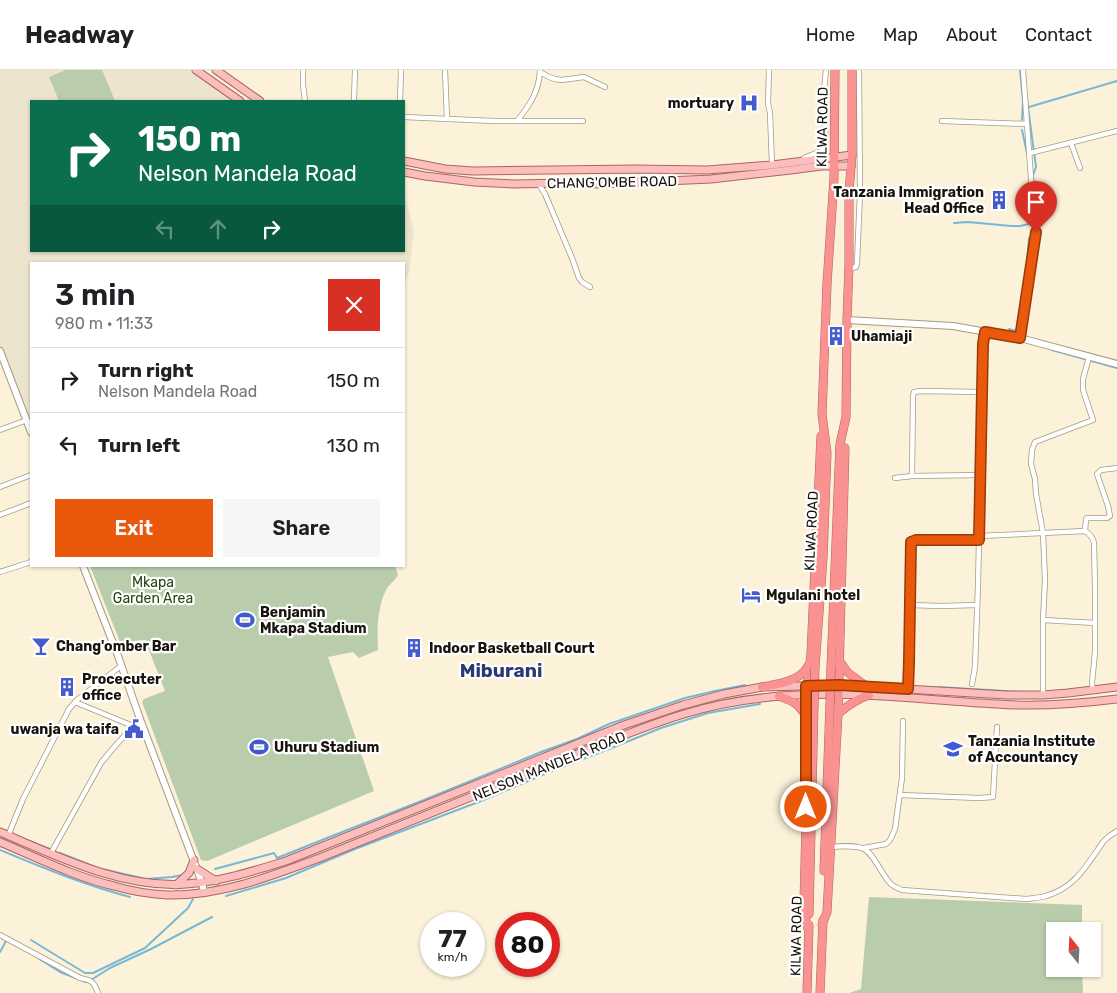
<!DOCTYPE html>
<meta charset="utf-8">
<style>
:root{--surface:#fff;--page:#f6f6f6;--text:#202124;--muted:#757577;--line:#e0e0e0;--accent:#ea580c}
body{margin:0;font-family:Rubik,sans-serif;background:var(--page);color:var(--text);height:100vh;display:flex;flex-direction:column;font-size:19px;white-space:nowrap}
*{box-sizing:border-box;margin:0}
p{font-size:16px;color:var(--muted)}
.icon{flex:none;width:28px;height:28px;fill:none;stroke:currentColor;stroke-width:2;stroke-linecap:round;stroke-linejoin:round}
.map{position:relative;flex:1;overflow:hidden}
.sheet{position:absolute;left:30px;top:192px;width:375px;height:305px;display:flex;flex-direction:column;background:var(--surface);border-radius:0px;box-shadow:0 1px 4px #0004}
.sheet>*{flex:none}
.guide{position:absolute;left:30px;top:30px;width:375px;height:152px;border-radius:0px;box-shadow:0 1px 4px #0004;background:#0b6e4f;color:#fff;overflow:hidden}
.needle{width:32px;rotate:342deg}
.controls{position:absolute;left:1046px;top:852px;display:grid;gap:10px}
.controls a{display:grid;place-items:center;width:55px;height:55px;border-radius:0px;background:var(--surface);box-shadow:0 1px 4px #0004;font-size:25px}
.speed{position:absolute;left:420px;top:842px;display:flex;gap:10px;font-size:25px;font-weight:700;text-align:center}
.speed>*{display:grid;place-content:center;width:65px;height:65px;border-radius:50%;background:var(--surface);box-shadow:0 1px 4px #0004;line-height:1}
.speed small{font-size:12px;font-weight:400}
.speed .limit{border:8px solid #d22;background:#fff;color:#111}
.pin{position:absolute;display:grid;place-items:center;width:42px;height:42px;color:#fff;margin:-51px -21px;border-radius:50% 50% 50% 0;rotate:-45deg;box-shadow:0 0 5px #0007}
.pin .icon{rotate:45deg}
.me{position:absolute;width:55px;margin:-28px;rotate:0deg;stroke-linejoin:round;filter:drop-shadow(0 0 4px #0008)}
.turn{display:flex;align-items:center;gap:18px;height:105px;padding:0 25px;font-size:22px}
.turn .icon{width:65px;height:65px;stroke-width:2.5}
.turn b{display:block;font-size:35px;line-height:42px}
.lanes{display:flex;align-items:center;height:48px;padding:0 25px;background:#0003;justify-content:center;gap:25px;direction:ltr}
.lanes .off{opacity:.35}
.round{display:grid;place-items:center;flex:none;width:52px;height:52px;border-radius:0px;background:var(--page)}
.head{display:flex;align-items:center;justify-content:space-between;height:85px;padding:0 25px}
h1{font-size:30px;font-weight:600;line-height:38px}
.cta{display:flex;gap:10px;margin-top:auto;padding:10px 25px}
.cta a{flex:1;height:58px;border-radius:0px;background:var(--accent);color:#fff;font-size:20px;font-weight:600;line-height:58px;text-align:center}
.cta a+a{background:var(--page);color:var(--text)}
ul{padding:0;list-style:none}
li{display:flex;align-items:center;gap:15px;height:65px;padding:0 25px;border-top:1px solid var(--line)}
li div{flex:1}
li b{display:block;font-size:19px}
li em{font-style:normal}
header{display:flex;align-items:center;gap:30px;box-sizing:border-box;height:70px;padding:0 25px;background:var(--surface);border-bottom:1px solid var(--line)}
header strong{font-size:24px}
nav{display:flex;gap:28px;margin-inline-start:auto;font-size:18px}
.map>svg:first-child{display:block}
.education{fill:#ede4ce}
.green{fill:#b9cdad}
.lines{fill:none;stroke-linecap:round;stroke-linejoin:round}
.stream{stroke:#78b8d7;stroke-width:2}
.street-casing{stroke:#a49b84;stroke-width:6}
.secondary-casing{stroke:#a49b84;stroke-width:8}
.primary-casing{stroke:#aa6662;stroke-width:9}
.highway-casing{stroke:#aa6662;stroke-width:9}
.street{stroke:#fff;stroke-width:4.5}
.secondary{stroke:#fff;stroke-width:6}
.primary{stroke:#fbbebd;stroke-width:7}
.highway{stroke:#f99291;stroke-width:8}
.highway-bridge-casing{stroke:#aa6662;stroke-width:9;stroke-linecap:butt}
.highway-bridge{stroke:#f99291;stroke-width:8}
.route-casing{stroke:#983908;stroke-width:12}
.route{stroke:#ea580c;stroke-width:9}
.labels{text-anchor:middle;stroke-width:4.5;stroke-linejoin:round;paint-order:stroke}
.poi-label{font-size:14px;font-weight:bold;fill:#18140c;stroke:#fff;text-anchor:start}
.street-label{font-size:14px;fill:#18140c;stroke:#fff}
.park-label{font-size:14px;fill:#284510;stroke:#fff}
.district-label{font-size:19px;font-weight:bold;fill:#2b3a73;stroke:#fff}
</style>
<header>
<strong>Headway</strong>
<nav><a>Home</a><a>Map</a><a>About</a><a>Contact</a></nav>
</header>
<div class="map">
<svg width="1117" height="923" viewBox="0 0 1117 923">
<rect width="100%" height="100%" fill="#fcf2d9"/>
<!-- education -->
<path class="education" d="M 0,0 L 193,0 L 204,10 L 236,31 L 31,31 L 31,181 L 404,181 L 404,120 L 414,162 L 409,202 L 404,215 L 404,194 L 31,194 L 31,354 L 21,331 L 0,276 Z"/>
<!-- green -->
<g class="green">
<path d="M 66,0 L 102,0 L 115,31 L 59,31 L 49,7 Z"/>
<path d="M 90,496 L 395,496 L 398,505 C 395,511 389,514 386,520 C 377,538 377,561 378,580 L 359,588 L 353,582 L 328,587 L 374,721 L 207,791 L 201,790 L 142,632 L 144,629 L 165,621 L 145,570 L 120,572 Z"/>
<path d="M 869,827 L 1082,835 L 1082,861 L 1055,861 L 1055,899 L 1082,899 L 1083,923 L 849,923 L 861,919 Z"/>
</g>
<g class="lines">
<!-- stream -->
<g class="stream">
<path d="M 1020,0 L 1023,31 L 1022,50"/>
<path d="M 1027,30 L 1036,97 L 1033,105 L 1036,152"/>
<path d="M 1029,37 L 1117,11"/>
<path d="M 1022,60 L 1027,83"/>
<path d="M 954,153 L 968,152 L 1011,156 L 1020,156 L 1029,154 L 1031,147 L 1031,135"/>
<path d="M 1025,219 L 1029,168"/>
<path d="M 1031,222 L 1032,198"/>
<path d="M 1009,259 L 1016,261 L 1023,234"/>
<path d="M 1052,280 L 1117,298"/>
<path d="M 938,617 L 1021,622"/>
<path d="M 17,766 L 50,779"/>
<path d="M 0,780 C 43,798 85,815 130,827"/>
<path d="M 60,783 L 95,797"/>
<path d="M 102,799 L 146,809 L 172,807 L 183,805"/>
<path d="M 215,799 L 274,783 L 277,788 L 332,766 L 424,730 L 541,682 L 577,669 L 609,654 L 685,628 L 715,621 L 745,615"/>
<path d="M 226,826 L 286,808 L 355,779 L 481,731 L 547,703 L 609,679 L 661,658 L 708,643 L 760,634"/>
<path d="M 31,870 L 85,903 L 93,903 L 145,878 L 188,838 L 193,829"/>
<path d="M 0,882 L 6,871"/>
<path d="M 38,888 L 60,902 L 86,912 L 87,912"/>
<path d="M 91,910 L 110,898 L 151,879 L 212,847"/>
</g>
<!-- street casing -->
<g class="street-casing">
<g id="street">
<path d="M 303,0 L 303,15 L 305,31"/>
<path d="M 445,0 L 447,49"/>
<path d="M 769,0 L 768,33 L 770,43 L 772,95"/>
<path d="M 540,2 L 549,7 L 555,9 L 562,10 L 584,7 L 605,17"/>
<path d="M 354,31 L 355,0"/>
<path d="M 400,31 L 401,0"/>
<path d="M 404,47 L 494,51 L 583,51"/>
<path d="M 517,51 C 529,36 539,22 540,1"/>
<path d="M 942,51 L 1027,54"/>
<path d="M 1071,73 L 1080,98"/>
<path d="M 1030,83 L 1117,61"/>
<path d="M 804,88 L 821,81 L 826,71 L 823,31 L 826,0"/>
<path d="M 538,113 L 545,124 L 572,188 L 579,208 L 582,212 L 590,217"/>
<path d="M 849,199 L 856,197 L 857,193 L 860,123 L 859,0"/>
<path d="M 1020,268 L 1035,162 L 1023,0"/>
<path d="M 0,360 L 27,350"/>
<path d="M 912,406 L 913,326 L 914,322 L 921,321 L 983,322"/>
<path d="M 895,408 L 912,406 L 980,405"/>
<path d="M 0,417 L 31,405"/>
<path d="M 0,445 L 31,433"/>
<path d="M 1085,461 L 1086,449 L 1087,448 L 1107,448 L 1110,446 L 1108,436 L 1097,404 L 1101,400 L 1117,398"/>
<path d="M 980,466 L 1085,461 C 1090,464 1093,467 1094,473 L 1095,517 L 1095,582 L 1092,613 L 1093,621"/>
<path d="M 0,502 L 31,492"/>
<path d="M 910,535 L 940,536 L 977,535"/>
<path d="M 1043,550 L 1095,553"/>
<path d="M 972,614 L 975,597 L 978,516 L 983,285 L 983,274 L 985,262"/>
<path d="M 907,619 L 909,592 L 911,472 L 916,470 L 979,470"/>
<path d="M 1043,625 L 1043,550 L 1045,510 L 1044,486 L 1043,463 L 1036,424 L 1035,409 L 1031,394 L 1032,380 L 1035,372 L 1093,350 L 1083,320 L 1083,309 L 1089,287"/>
<path d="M 75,632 L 133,656"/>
<path d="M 900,725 L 979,728 L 993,727 L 997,657"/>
<path d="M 8,766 L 23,729 L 69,639 L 77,630 L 121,596"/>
<path d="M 830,777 C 841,776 852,775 862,778 C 873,781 882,806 891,814 C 894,817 898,818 902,820 L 1026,829 C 1032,828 1040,828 1046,826 C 1075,818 1087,795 1103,772 L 1108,767 L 1117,761"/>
<path d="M 864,778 L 886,774 L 890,770 L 895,759 L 902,708 L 903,651"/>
<path d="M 51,783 L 101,693 L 115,676 L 140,649"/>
<path d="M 0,865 L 80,908 C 92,910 94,912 98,923"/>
</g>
</g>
<!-- secondary casing -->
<g class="secondary-casing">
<g id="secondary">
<path d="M 847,250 L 953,256 L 1020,268 L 1117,294"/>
<path d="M 0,281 L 31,362"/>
<path d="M 83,496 L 118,586 L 140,649 L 202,813 L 204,822"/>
</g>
</g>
<!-- primary casing -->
<g class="primary-casing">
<g id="primary">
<path d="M 196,0 L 240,31"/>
<path d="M 216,0 L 260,31"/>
<path d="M 404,91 L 445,99 L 473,101 L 636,99 L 707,100 L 772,95 L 852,85"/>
<path d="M 404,102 L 425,106 L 474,112 L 513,114 L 565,113 L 600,114 L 711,109 L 791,100 L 821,96 L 851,96"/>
<path d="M 0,762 C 57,786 122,819 186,814 C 220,812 253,801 286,791 L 624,655 L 683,635 L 724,624 L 762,617 L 839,615 L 1006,625 L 1043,625 L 1068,623 L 1117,617"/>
<path d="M 0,772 C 38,788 75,807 114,816 C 131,821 149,824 167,825 C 221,826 272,806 322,787 C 397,757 471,727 545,697 C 591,679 637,658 684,644 C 712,635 741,630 770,627 C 846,619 921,630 997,634 C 1037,637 1077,634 1117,629"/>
<path d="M 197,799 L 216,811"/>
<path d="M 176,815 L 189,803 L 194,790"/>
</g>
</g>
<!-- highway casing -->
<g class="highway-casing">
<g id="highway">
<path d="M 839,590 L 847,602 L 866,616"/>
<path d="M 815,597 L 823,488 L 827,383 L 822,344 L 827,214 L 834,108 L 835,0"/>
<path d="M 831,598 L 840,374 L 846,347 L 847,250 L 849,195 L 849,122 L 852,85 L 852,0"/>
<path d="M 762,617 C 777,614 800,612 808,596"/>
<path d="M 779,626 C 794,632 797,632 806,646"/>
<path d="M 838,644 C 848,635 857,629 869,625"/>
<path d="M 824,801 L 830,635"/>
<path d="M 809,844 L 814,636"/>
<path d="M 822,855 L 827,842 L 838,644 L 845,378"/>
<path d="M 808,859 L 805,847 L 804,832 L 806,755 L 807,616 L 811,584 L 821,366"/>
<path d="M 807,923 L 809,855"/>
<path d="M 820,923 L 823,850"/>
</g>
</g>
<!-- street -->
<use href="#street" class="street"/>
<!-- secondary -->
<use href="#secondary" class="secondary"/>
<!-- primary -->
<use href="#primary" class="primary"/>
<!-- highway -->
<use href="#highway" class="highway"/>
<!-- highway-bridge casing -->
<g class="highway-bridge-casing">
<g id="highway-bridge">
<path d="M 830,635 L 831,598"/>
<path d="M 814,636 L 815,597"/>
</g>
</g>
<!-- highway-bridge -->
<use href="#highway-bridge" class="highway-bridge"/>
</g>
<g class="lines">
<!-- route casing -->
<g class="route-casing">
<path id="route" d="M 806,737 L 806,616 L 839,615 L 908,619 L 909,592 L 911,472 L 916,470 L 979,470 L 983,274 L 985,262 L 1020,268 L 1036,162"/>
</g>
<!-- route -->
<use href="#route" class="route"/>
</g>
<!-- icons -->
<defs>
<g id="hospital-bare" transform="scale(1.5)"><path d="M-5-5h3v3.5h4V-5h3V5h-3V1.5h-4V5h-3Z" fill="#435bcf" stroke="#fff" stroke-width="2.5" paint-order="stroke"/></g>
<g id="building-bare" transform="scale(1.5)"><path d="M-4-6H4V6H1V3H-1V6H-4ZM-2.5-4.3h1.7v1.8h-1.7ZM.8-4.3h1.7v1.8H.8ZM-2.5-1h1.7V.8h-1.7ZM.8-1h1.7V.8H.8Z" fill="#435bcf" stroke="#fff" stroke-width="2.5" paint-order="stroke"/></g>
<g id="hotel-bare" transform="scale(1.5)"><path d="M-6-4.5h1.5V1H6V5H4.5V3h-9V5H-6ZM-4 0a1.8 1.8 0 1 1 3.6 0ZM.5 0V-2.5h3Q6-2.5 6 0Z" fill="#435bcf" stroke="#fff" stroke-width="2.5" paint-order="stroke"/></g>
<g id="stadium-bare" transform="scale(1.5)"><path d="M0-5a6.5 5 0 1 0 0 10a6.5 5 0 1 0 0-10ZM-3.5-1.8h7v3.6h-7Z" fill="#435bcf" stroke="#fff" stroke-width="2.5" paint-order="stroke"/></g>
<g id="bar-bare" transform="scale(1.5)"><path d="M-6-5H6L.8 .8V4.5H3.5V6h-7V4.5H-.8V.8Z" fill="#435bcf" stroke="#fff" stroke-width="2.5" paint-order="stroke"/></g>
<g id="civic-bare" transform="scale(1.5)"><path d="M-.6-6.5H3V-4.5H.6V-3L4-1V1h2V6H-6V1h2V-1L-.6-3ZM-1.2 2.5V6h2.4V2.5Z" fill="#435bcf" stroke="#fff" stroke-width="2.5" paint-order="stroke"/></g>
<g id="university-bare" transform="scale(1.5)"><path d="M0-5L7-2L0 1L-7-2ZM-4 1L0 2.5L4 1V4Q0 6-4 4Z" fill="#435bcf" stroke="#fff" stroke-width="2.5" paint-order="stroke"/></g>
</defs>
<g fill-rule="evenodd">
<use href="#hospital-bare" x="749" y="33"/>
<use href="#building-bare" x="999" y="130"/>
<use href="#building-bare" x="836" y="266"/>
<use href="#hotel-bare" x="751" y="525"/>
<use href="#stadium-bare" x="245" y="550"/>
<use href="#bar-bare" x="41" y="576"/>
<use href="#building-bare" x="414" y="578"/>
<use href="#building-bare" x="67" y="617"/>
<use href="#civic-bare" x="134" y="659"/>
<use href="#stadium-bare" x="259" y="677"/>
<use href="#university-bare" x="953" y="679"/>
</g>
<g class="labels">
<!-- poi labels -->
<g class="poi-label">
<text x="734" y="38" text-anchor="end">mortuary</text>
<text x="984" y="127" text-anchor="end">Tanzania Immigration<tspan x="984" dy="16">Head Office</tspan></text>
<text x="851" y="271">Uhamiaji</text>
<text x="766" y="530">Mgulani hotel</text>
<text x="260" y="547">Benjamin<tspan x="260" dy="16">Mkapa Stadium</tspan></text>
<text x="56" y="581">Chang'omber Bar</text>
<text x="429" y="583">Indoor Basketball Court</text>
<text x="82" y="614">Procecuter<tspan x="82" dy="16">office</tspan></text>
<text x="119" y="664" text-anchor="end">uwanja wa taifa</text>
<text x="968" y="676">Tanzania Institute<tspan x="968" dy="16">of Accountancy</tspan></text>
<text x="274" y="682">Uhuru Stadium</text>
</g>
<!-- street labels -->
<g class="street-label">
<text transform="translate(822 57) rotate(-89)" y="5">KILWA ROAD</text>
<text transform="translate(612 112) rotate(-1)" y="5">CHANG'OMBE ROAD</text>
<text transform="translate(811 461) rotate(-87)" y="5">KILWA ROAD</text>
<text transform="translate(549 696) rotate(-22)" y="5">NELSON MANDELA ROAD</text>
<text transform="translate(796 866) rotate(-89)" y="5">KILWA ROAD</text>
</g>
<!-- park labels -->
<g class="park-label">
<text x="153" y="517">Mkapa<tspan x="153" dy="16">Garden Area</tspan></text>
</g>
<!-- district labels -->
<g class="district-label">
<text x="501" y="607">Miburani</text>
</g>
</g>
</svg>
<div class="controls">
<a><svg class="needle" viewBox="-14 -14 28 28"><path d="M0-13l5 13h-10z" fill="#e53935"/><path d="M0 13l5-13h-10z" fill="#757577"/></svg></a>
</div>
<div class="speed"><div>77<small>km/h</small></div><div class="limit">80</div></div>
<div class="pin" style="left:1036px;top:162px;background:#d93025"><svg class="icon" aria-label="arrive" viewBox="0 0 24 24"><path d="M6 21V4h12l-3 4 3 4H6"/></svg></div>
<svg class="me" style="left:806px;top:737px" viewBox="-20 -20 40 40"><circle r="17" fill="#ea580c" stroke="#fff" stroke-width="3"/><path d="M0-11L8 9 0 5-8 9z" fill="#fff"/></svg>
<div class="guide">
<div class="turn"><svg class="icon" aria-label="right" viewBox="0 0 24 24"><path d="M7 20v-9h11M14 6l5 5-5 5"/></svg><div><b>150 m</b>Nelson Mandela Road</div></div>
<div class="lanes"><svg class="icon off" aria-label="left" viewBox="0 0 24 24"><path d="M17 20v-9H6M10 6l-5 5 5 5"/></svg><svg class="icon off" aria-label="ahead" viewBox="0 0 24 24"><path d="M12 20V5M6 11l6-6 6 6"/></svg><svg class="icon" aria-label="right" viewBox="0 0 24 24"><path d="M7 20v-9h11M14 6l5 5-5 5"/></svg></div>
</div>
<section class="sheet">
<div class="head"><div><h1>3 min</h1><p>980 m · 11:33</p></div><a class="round" style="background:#d93025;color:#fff"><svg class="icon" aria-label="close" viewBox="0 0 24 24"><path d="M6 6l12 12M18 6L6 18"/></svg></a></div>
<ul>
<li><svg class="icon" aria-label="right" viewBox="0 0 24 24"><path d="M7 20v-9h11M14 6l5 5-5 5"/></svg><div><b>Turn right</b><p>Nelson Mandela Road</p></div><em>150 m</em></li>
<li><svg class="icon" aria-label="left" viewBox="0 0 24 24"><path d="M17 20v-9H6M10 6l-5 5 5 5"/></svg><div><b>Turn left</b></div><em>130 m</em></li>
</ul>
<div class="cta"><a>Exit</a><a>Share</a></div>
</section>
</div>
